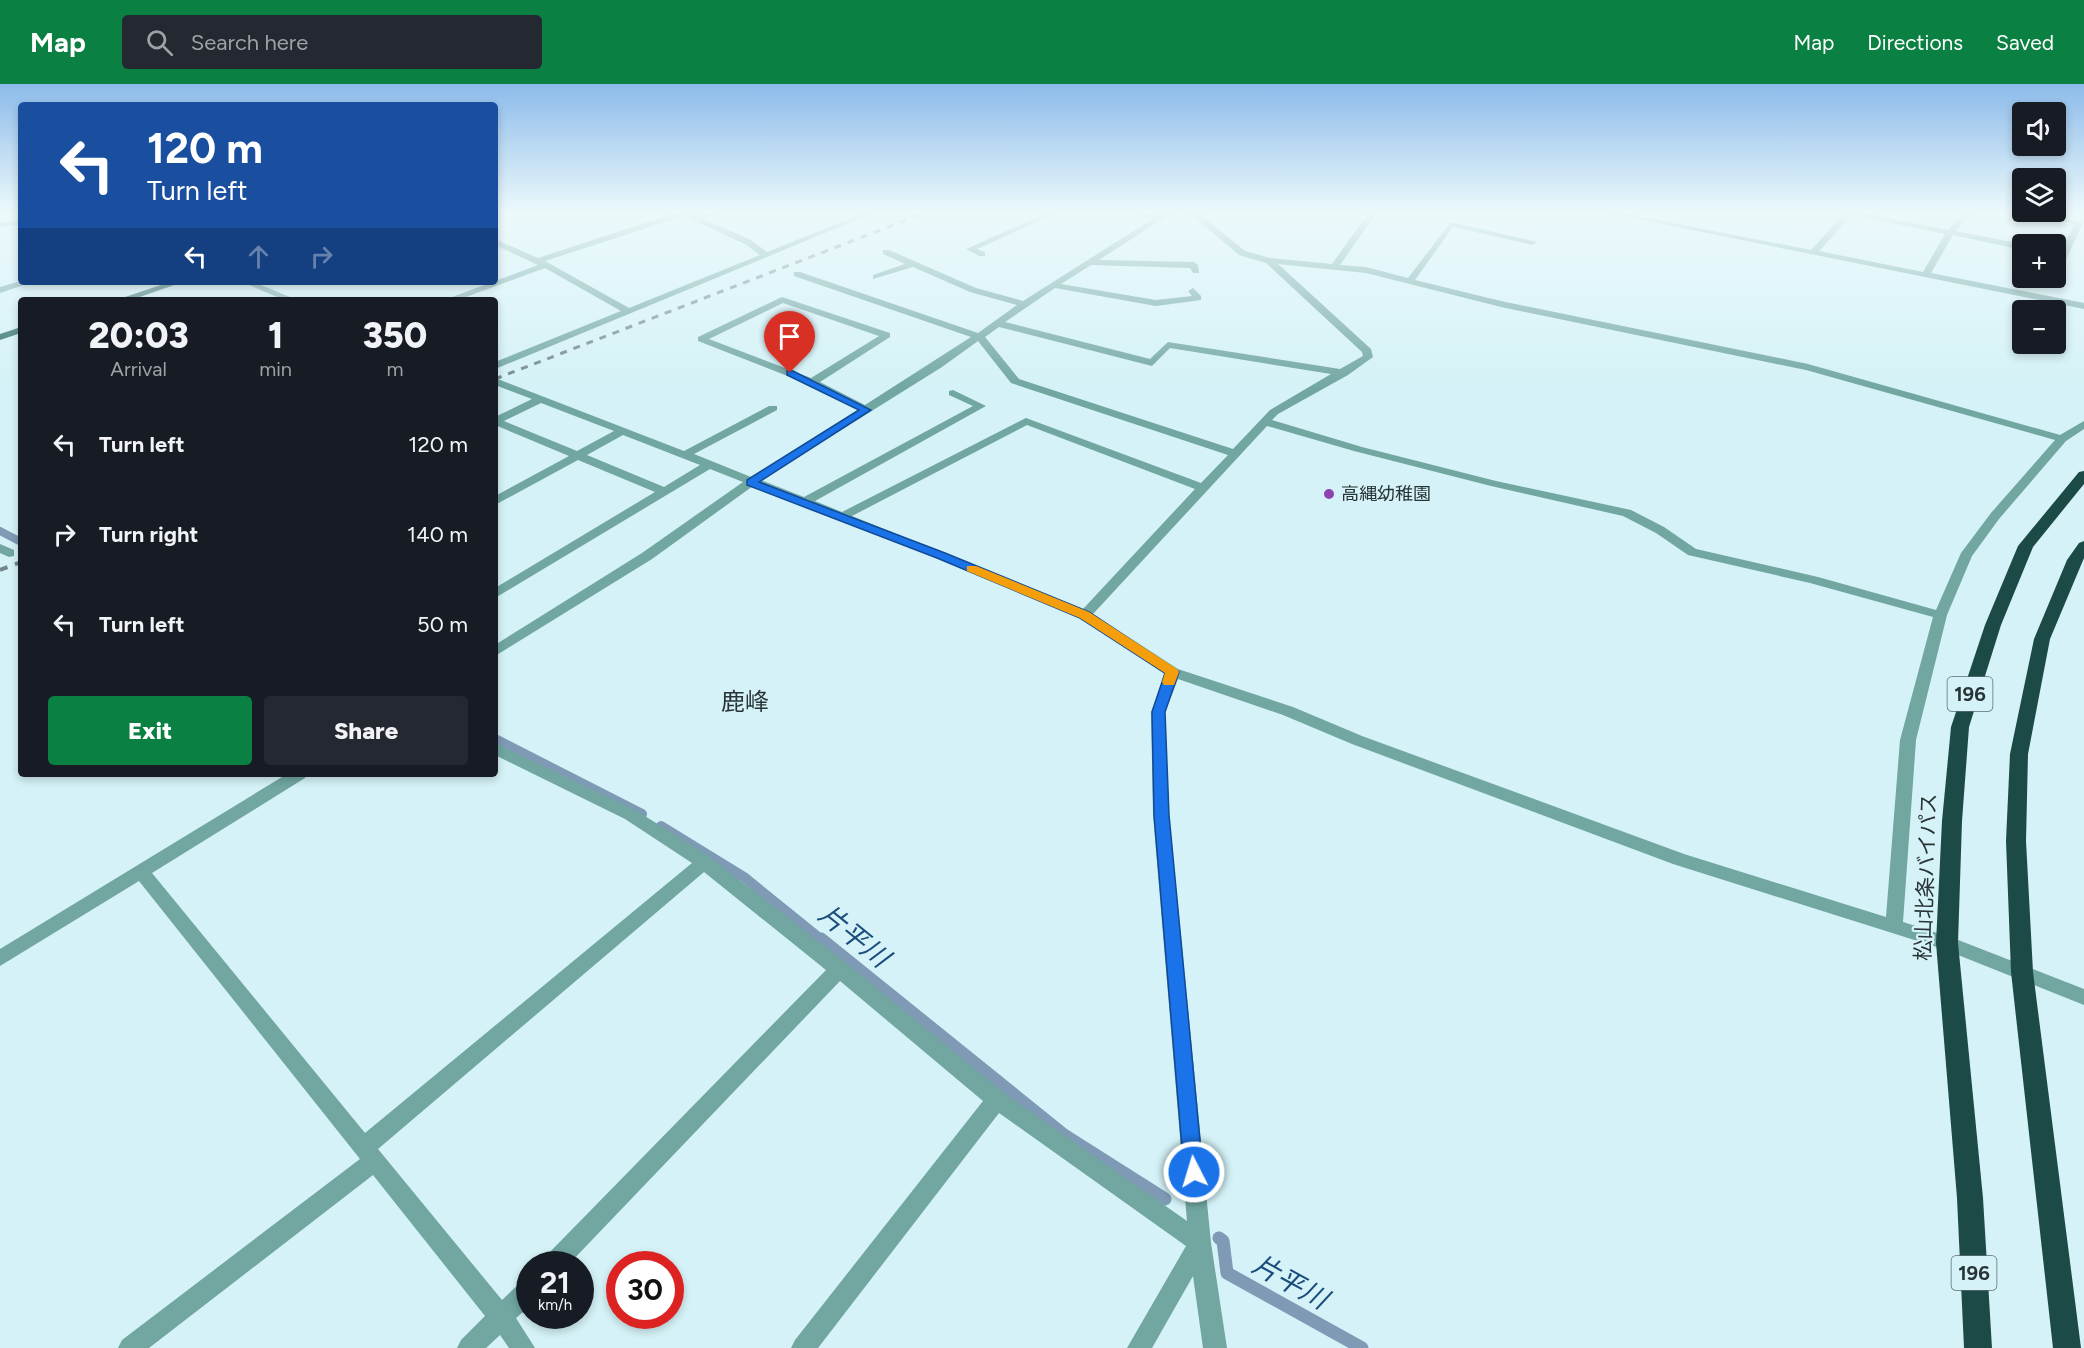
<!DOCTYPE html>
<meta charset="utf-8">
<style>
:root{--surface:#171b24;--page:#242831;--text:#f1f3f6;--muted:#9ea1a6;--accent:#0b8043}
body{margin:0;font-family:Figtree,"Noto Sans JP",sans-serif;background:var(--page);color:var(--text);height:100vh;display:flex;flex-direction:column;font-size:22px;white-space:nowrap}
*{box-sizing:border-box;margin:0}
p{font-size:20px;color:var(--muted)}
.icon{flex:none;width:33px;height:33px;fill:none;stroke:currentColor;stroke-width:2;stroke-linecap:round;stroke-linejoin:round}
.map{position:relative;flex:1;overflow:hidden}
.side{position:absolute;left:18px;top:213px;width:480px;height:480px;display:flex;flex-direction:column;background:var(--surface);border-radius:6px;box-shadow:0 3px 9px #0003}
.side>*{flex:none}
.hud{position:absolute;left:18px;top:18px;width:480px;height:183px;border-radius:6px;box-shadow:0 3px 9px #0003;background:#1a4fa0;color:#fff;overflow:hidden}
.tools{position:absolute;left:2012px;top:18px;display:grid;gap:12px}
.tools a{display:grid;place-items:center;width:54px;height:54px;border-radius:6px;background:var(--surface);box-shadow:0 3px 9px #0003;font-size:30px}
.speed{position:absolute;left:516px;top:1167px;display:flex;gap:12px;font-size:30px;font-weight:700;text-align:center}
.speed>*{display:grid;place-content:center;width:78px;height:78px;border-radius:50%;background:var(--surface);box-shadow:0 3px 9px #0003;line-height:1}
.speed small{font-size:15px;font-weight:400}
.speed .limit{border:9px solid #d22;background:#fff;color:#111}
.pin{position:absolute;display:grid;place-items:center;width:51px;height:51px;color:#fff;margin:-62px -26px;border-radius:50% 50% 50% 0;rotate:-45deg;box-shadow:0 0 6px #0007}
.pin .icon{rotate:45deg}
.me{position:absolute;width:66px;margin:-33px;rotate:355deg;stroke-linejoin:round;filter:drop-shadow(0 0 4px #0008)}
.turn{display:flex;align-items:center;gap:21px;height:126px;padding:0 30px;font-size:27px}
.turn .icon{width:78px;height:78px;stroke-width:2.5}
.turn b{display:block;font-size:42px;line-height:51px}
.lanes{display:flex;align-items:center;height:57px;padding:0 30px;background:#0003;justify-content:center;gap:30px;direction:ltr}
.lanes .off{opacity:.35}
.eta{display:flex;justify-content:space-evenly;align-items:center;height:102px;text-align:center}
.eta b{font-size:36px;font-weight:800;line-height:42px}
.primary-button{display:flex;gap:12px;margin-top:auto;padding:12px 30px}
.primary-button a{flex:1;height:69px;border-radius:6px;background:var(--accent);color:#fff;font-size:24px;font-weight:800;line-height:69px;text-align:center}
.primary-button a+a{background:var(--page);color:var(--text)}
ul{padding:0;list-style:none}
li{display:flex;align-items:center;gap:18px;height:90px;padding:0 30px}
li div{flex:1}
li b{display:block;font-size:22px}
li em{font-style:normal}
header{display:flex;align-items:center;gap:36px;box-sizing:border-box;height:84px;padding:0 30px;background:var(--accent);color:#fff}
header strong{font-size:28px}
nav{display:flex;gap:33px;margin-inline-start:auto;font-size:21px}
.search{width:420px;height:54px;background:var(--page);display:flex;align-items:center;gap:15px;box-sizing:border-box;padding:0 21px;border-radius:6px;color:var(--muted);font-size:22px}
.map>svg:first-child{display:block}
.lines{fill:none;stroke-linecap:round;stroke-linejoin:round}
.stream-far2{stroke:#7e9ab5;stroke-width:8}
.stream-far1{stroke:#7e9ab5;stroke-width:10}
.stream{stroke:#7e9ab5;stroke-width:13}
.minor{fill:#71a6a1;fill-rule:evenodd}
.major{fill:#246460;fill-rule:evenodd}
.highway{fill:#1c4a47;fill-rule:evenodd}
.rail-far1{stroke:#738689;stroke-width:3;stroke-dasharray:7 7;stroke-linecap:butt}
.rail{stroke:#738689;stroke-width:4;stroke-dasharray:8 8;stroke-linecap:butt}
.route{fill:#1a73e8;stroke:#114b97;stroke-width:1.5}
.slow{fill:#f59e0b}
.poi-dot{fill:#8f42b2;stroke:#d4f2f7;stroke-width:2}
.labels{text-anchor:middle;stroke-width:4.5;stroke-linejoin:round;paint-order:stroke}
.far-poi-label{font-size:18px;fill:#293436;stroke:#d4f2f7;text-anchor:start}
.shield{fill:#d4f2f7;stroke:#5c6d70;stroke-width:1.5}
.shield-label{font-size:20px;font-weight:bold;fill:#293436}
.street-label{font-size:21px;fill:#293436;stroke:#d4f2f7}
.quarter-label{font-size:24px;fill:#293436;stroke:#d4f2f7}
.near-water-label{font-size:27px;font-style:italic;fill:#1a4c7c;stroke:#d4f2f7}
</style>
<header>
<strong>Map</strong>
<div class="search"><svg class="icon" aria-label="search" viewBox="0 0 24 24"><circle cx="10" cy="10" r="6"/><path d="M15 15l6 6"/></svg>Search here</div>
<nav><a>Map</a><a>Directions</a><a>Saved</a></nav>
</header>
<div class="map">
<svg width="2084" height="1264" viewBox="0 0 2084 1264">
<rect width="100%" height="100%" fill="#d4f2f7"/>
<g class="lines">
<!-- stream-far2 -->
<path class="stream-far2" d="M 0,447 L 21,458"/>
<!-- stream-far1 -->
<g class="stream-far1">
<path d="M 495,655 L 642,730"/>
<path d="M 661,742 L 744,793 L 823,857"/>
</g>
<!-- stream -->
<g class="stream">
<path d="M 821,855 L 1064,1051 L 1165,1115"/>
<path d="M 1219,1154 L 1223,1157 L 1227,1189 L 1362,1264"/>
</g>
<!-- minor -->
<g class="minor">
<path d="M 495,128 L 509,128 L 495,133 Z"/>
<path d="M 678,128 L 688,128 L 697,132 L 711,128 L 722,128 L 704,135 L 751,156 L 767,168 L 866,128 L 876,128 L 495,285 L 495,278 L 621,227 L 545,184 L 458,216 L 444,216 L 538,181 L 495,161 L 495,155 L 538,174 ZM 684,132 L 745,160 L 760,171 L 629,224 L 545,177 Z"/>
<path d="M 1049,128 L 1059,128 L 977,165 L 985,168 L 985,172 L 979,172 L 966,165 Z"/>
<path d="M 1130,128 L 1142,128 L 1157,132 L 1164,128 L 1173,128 L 1099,176 L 1194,178 L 1198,181 L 1199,189 L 1193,189 L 1190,184 L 1091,181 L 1061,200 L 1156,216 L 1192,212 L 1188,207 L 1193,204 L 1201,212 L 1201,216 L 1156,222 L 1055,204 L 1005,238 L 1150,275 L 1168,258 L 1340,285 L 1363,272 L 1362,268 L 1266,179 L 1239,171 L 1188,128 L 1197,128 L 1245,167 L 1270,174 L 1332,180 L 1369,128 L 1377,128 L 1340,181 L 1366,183 L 1408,194 L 1451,138 L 1537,158 L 1533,161 L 1453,143 L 1415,196 L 1501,217 L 1808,280 L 2060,351 L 2084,337 L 2084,345 L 2066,357 L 1999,435 L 1972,472 L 1947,531 L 1916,656 L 1903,838 L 1953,854 L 2084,905 L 2084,921 L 1943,865 L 1673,780 L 1352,660 L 1283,631 L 1178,595 L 1165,628 L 1169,731 L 1211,1159 L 1227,1264 L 1203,1264 L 1193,1192 L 1152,1264 L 1127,1264 L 1186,1162 L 999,1029 L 818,1264 L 791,1264 L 795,1256 L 983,1017 L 840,897 L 569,1180 L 543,1180 L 546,1172 L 826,886 L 704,788 L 378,1065 L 502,1216 L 522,1197 L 530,1194 L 530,1222 L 516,1234 L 535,1264 L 509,1264 L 500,1251 L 486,1264 L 457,1264 L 461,1256 L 485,1232 L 373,1091 L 149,1264 L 118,1264 L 122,1256 L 360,1075 L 139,797 L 0,882 L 0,865 L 287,690 L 307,690 L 305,694 L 152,789 L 365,1049 L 692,779 L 625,735 L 495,671 L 495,659 L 637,727 L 710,773 L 846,879 L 1004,1009 L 1187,1137 L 1153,731 L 1151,628 L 1165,590 L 1080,534 L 936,474 L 753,402 L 652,475 L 495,572 L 495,561 L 642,469 L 743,398 L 710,385 L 495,514 L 495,504 L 655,408 L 578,376 L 495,421 L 495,412 L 569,372 L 495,341 L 495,333 L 532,315 L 495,301 L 495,294 L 684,367 L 769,322 L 777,322 L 777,326 L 694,370 L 751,393 L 858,326 L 808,300 L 698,257 L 698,253 L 782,213 L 890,249 L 890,253 L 820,298 L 865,321 L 971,253 L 794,192 L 794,188 L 800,188 L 978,249 L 1017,221 L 970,208 L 913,183 L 873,195 L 873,191 L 905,180 L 883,170 L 883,166 L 889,166 L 976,204 L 1023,217 L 1151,136 ZM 1278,180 L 1366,189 L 1501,223 L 1806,286 L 2055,356 L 1991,429 L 1961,469 L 1936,526 L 1818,493 L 1696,465 L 1664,443 L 1631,426 L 1496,397 L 1362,363 L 1272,336 L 1278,330 L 1348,291 L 1373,273 L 1371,265 ZM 783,219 L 879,252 L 811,294 L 709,255 ZM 999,243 L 1152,282 L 1170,264 L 1331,290 L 1270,326 L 1233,365 L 1019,295 L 985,253 ZM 978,257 L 1011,299 L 1228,371 L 1201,399 L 1026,334 L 842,428 L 815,417 L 986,322 L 953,306 L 949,307 L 949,311 L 973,322 L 804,413 L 761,396 L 942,283 ZM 541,319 L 614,347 L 577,367 L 504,337 ZM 1027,341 L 1195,405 L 1083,525 L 852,432 ZM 1267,342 L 1354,367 L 1491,402 L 1623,432 L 1656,449 L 1688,471 L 1810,499 L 1933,533 L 1900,656 L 1886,833 L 1684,770 L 1362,652 L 1293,623 L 1178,585 L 1093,530 ZM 623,351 L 700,381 L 664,403 L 587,371 Z"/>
<path d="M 1602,128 L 1617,128 L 1811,166 L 1845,128 L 1859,128 L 1948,146 L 1964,128 L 1972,128 L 1956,147 L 2022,160 L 2022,166 L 1953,151 L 1931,189 L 2084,219 L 2084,225 ZM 1852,131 L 1945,150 L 1923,188 L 1819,167 Z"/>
<path d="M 2021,128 L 2035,128 L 2083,139 L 2058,193 L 2054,194 L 2055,182 L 2074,140 Z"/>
<path d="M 21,136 L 21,140 L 0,143 L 0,139 Z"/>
<path d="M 21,197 L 33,198 L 0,209 L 0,203 Z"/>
<path d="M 242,198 L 254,198 L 297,216 L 284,216 Z"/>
<path d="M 0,460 L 14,466 L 14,472 L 9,473 L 0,469 Z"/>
</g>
<!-- major -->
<g class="major">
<path d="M 170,198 L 183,198 L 131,216 L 116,216 Z"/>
<path d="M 21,243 L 21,249 L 0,256 L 0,250 Z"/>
</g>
<!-- highway -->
<g class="highway">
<path d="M 2084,387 L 2084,400 L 2033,463 L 2001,541 L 1969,643 L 1962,737 L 1958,859 L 1983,1114 L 1992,1264 L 1964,1264 L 1957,1114 L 1936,859 L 1942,737 L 1951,643 L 1985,541 L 2018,462 L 2079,388 Z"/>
<path d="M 2084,457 L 2084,474 L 2050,555 L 2028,670 L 2026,757 L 2033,888 L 2081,1264 L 2053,1264 L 2011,888 L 2006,757 L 2010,670 L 2034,555 L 2067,476 L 2079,459 Z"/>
</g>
<!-- rail-far1 -->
<path class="rail-far1" d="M 495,295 L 927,128"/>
<!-- rail -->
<path class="rail" d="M 0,486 L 21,478"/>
</g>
<!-- sky -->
<linearGradient id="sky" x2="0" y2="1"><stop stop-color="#8cbbea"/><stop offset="0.42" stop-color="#ecf9fb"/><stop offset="1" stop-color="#ecf9fb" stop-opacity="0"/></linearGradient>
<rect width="2084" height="305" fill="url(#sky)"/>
<!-- route -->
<path class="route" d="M 787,287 L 793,287 L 871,326 L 759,398 L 945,469 L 1089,528 L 1179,588 L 1165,628 L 1169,731 L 1203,1088 L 1201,1095 L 1194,1097 L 1187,1095 L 1184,1088 L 1154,731 L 1152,628 L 1165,589 L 1080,534 L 937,474 L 747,401 L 747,396 L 859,326 L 787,291 Z"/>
<!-- slow -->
<path class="slow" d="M 967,482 L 976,482 L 1089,528 L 1177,585 L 1179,588 L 1174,601 L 1164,601 L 1162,598 L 1165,589 L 1080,534 L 967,487 Z"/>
<!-- markers -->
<circle class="poi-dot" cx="1329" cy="410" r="6"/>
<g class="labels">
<!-- far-poi labels -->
<g class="far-poi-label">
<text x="1341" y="416">高縄幼稚園</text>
</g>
<!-- shield labels -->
<g class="shield">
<rect x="1947.5" y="593" width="45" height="34" rx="4.5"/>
<rect x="1951.5" y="1172" width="45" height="34" rx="4.5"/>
</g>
<g class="shield-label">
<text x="1970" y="617">196</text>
<text x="1974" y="1196">196</text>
</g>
<!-- street labels -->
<g class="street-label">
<text transform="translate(1926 793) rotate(-88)" y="7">松山北条バイパス</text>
</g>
<!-- quarter labels -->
<g class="quarter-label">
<text x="745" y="626">鹿峰</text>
</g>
<!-- near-water labels -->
<g class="near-water-label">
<text transform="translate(854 852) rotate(39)" y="9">片平川</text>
<text transform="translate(1290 1198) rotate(29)" y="9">片平川</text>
</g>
</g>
</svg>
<div class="tools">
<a><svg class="icon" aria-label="sound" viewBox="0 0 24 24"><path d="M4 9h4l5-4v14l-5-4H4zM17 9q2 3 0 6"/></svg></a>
<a><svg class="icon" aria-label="layers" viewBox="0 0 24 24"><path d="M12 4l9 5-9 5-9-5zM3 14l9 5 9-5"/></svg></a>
<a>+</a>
<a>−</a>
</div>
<div class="speed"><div>21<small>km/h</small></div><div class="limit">30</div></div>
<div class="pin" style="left:790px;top:289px;background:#d93025"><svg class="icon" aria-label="arrive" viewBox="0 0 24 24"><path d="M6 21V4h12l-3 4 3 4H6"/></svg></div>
<svg class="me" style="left:1194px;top:1088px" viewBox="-20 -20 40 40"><circle r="17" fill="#1a73e8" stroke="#fff" stroke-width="3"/><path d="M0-11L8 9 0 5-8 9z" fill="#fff"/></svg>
<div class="hud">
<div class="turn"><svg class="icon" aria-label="left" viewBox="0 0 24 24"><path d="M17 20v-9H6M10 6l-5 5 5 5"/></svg><div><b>120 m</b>Turn left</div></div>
<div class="lanes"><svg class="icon" aria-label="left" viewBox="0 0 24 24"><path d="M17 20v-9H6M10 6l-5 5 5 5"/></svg><svg class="icon off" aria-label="ahead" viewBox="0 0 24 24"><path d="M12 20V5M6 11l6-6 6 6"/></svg><svg class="icon off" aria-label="right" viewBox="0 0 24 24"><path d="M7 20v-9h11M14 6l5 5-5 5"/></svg></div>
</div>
<section class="side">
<div class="eta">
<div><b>20:03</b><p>Arrival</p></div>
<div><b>1</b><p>min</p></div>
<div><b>350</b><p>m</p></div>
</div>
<ul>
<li><svg class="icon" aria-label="left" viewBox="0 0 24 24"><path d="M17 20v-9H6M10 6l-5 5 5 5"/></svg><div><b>Turn left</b></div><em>120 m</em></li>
<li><svg class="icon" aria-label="right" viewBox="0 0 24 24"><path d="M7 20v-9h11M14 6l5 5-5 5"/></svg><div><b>Turn right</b></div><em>140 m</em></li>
<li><svg class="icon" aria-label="left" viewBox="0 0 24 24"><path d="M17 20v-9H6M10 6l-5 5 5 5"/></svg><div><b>Turn left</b></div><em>50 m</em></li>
</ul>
<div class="primary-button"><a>Exit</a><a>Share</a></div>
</section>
</div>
